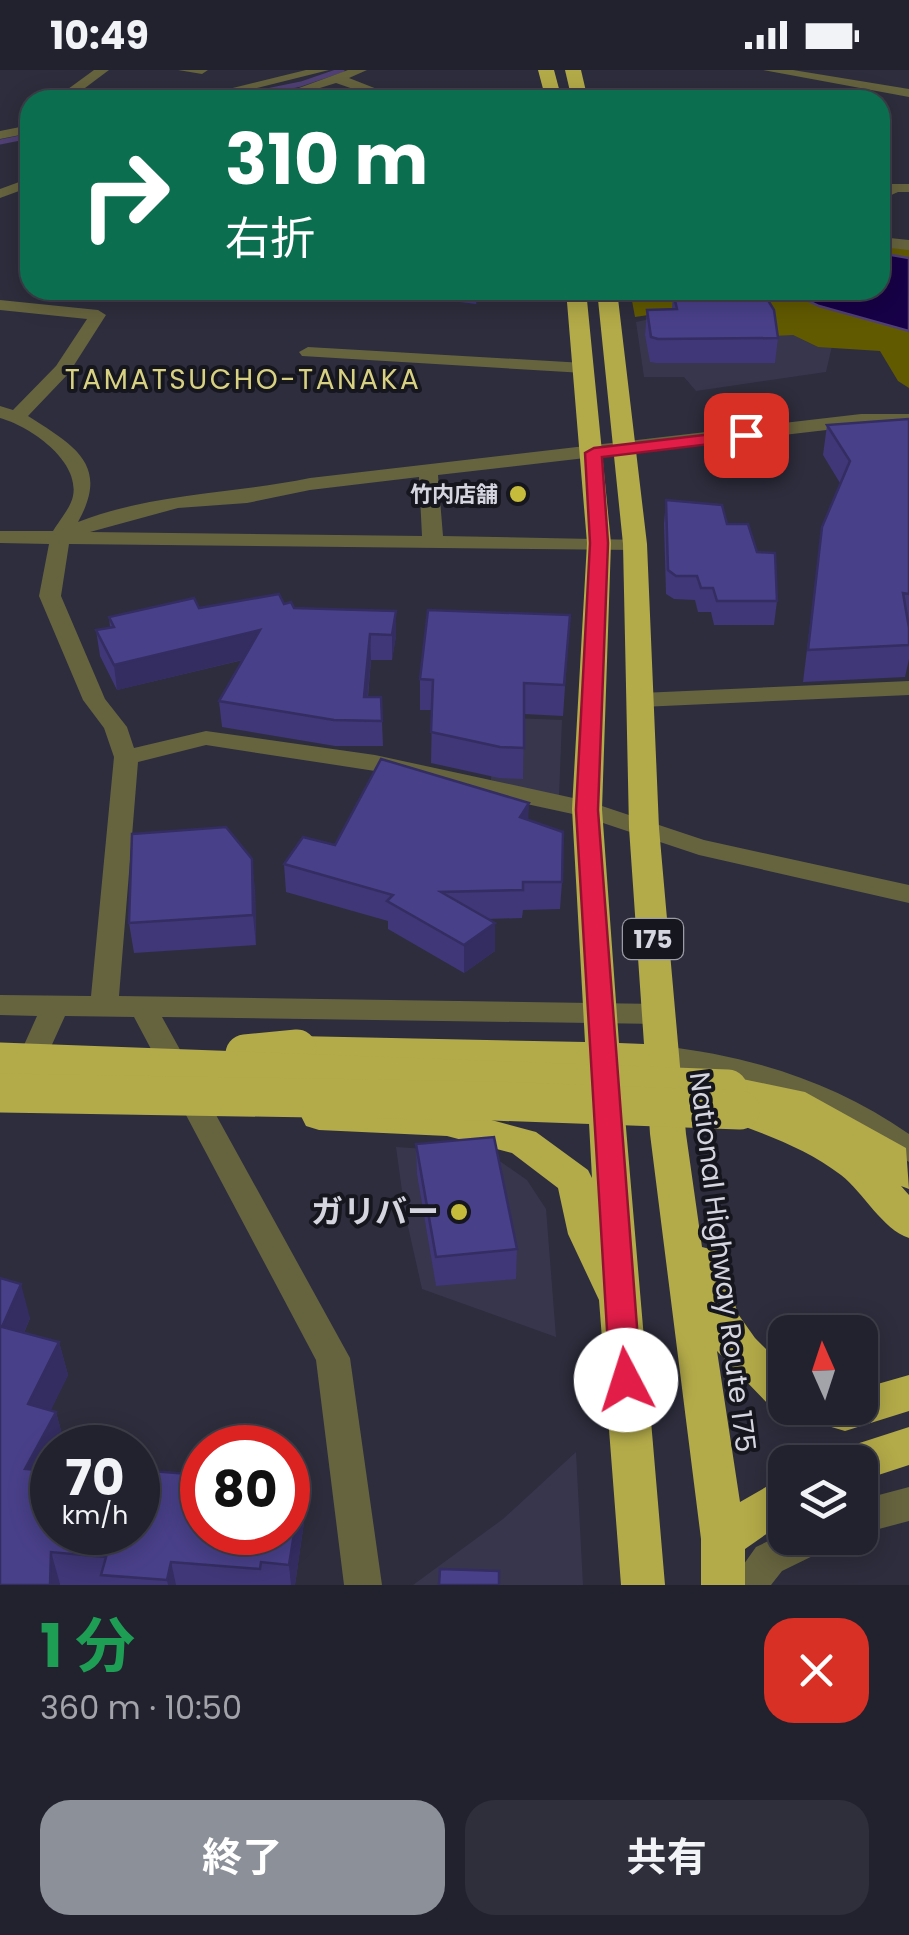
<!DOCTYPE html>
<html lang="ja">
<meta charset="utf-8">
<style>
:root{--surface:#22222e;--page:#2e2f3a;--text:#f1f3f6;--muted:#a2a4aa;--line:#3f3f4a;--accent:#8c9099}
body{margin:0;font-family:Poppins,"Noto Sans JP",sans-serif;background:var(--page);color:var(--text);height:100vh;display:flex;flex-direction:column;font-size:38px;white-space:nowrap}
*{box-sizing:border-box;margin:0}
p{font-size:32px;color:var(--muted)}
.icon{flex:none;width:55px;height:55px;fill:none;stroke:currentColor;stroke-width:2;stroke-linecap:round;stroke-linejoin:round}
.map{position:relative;height:1515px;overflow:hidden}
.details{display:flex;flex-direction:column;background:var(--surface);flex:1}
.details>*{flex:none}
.guide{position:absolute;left:20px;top:20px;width:870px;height:210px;border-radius:30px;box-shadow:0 5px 25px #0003,0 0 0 2px var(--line);background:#0b6e4f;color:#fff;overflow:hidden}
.needle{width:65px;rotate:357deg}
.buttons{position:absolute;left:768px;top:1245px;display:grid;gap:20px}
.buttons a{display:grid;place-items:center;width:110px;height:110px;border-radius:20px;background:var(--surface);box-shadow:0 5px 25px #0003,0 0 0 2px var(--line);font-size:50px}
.speed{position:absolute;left:30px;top:1355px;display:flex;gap:20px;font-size:50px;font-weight:700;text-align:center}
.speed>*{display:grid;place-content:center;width:130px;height:130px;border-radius:50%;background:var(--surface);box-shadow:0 5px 25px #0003,0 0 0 2px var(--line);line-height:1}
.speed small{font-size:25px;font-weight:400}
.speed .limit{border:15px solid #d22;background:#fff;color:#111}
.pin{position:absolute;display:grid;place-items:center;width:85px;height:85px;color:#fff;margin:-42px;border-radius:20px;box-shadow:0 5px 15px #0006}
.me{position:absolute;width:110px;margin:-55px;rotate:355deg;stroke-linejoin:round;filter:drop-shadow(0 0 8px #0008)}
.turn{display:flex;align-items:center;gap:35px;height:210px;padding:0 40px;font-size:45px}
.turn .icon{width:130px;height:130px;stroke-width:2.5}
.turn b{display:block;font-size:70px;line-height:85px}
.round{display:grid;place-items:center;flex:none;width:105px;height:105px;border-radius:30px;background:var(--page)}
.overview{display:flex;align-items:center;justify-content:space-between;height:170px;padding:0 40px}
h1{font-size:60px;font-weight:700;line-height:75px;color:#1e9e55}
.action{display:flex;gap:20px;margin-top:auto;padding:20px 40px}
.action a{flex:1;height:115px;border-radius:30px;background:var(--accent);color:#fff;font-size:40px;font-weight:700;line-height:115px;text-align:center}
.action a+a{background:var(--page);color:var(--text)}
.status{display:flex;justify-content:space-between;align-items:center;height:70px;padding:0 50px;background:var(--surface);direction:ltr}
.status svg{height:28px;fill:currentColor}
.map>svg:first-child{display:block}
.built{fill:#37364c}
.green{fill:#625a00}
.water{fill:#170047;stroke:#504075;stroke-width:2.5}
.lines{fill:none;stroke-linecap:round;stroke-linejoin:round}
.stream{stroke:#504075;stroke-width:5}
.minor{fill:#66633f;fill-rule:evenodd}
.highway{fill:#b3aa49;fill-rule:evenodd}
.highway-bridge{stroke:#b3aa49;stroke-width:39}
.wall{fill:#3f3777}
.shaded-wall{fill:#332d61}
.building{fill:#49408a;stroke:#332d61;stroke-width:2.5}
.route{fill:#e11d48;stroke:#92132f;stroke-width:2.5}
.poi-dot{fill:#c7bb3c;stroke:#16161e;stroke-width:4}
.labels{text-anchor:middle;stroke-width:8;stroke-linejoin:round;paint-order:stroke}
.far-poi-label{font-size:22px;font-weight:bold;fill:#d5d5e0;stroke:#16161e;text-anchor:end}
.shield{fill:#16161e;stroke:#9c9ca6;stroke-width:2.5}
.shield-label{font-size:25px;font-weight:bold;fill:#d5d5e0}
.far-quarter-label{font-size:28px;letter-spacing:2.5px;fill:#d8d182;stroke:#16161e}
.street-label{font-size:28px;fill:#d5d5e0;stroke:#16161e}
.near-poi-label{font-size:32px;font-weight:bold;fill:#d5d5e0;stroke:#16161e;text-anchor:end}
</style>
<div class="status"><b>10:49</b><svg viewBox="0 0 49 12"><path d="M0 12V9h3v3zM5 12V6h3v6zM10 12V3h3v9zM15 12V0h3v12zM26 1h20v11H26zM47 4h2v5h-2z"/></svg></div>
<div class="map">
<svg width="909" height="1515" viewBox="0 0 909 1515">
<rect width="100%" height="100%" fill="#2d2d3d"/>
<!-- built -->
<g class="built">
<path d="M 720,234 L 774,265 L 793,265 L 818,277 L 832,276 L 826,302 L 696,321 L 684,307 L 644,307 L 636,252 Z"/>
<path d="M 493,647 L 562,650 L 559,727 L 491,710 Z"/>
<path d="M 396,1077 L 457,1081 L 501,1092 L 527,1110 L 546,1139 L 556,1267 L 422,1219 L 405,1143 Z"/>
<path d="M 576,1382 L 583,1515 L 413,1515 L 503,1449 Z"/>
</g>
<!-- green -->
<path class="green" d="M 880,177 L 909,179 L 909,318 L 898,311 L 880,281 L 818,277 L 793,265 L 773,266 L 689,239 L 635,247 L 630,220 L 880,220 Z"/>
<!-- water -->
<path class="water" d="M 880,183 L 909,188 L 909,261 L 819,236 L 786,220 L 880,220 Z"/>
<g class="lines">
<!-- stream -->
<g class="stream">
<path d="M 222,30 L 301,14 L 342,0"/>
<path d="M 0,72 L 30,66"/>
</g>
<!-- minor -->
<g class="minor">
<path d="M 94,0 L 109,0 L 69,30 L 53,30 Z"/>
<path d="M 178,0 L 208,0 L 202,4 Z"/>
<path d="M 306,0 L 329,0 L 209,30 L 184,30 Z"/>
<path d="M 348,0 L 367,0 L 349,8 L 377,19 L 377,25 L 335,30 L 359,21 L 336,13 L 307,22 L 319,30 L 301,30 L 288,22 Z"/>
<path d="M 763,0 L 793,0 L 909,19 L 909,27 Z"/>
<path d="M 30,55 L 30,63 L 0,69 L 0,61 Z"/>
<path d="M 30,108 L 30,117 L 0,128 L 0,119 Z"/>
<path d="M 890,114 L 909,114 L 909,122 L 898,122 L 880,130 L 880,120 Z"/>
<path d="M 880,167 L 909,170 L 909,180 L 880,177 Z"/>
<path d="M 0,230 L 98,240 L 106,245 L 69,303 L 28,346 C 75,376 110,395 78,452 C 152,423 233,424 310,408 L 861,344 L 909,344 L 909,356 L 861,356 L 438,405 L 443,466 L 642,470 L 645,474 L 635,480 L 69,474 L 61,526 L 105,629 L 127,657 L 134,678 L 206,661 L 375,685 L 587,731 L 704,770 L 909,815 L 909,833 L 699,785 L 582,746 L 375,701 L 206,675 L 138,692 L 119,926 L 659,934 L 669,937 L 673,944 L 669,951 L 659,954 L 162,947 L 350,1288 L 382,1515 L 344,1515 L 316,1290 L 134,947 L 65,946 L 35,1012 L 25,1015 L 15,1012 L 11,1004 L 37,946 L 0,945 L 0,925 L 91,926 L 114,687 L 104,658 L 83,630 L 39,526 L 49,474 L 0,473 L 0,461 L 53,461 C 59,451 71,437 73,426 C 80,390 29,356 0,348 L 0,336 L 13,340 L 56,296 L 87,249 L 0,240 ZM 419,407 L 422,466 L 90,462 L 178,438 L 247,433 L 310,420 Z"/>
<path d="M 308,277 L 584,293 L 593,298 L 584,303 L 302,286 L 299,282 Z"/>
<path d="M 909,611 L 909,625 L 641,637 L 630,630 L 641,623 Z"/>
<path d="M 661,976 C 751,986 834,1012 909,1064 L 909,1092 L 841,1051 L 781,1023 L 729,1008 L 651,995 L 647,987 L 651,979 Z"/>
<path d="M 909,1417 L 909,1451 L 860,1464 L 860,1430 Z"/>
<path d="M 785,1463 L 785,1468 L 830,1468 L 825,1480 L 782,1501 L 771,1515 L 729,1515 L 756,1477 Z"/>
</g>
<!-- highway -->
<g class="highway">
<path d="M 538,0 L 554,0 L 562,30 L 546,30 Z"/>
<path d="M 565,0 L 581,0 L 588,30 L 572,30 Z"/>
<path d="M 566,220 L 586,220 L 611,473 L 602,739 L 619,973 L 644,974 L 629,758 L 623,474 L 597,220 L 617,220 L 647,474 L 659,758 L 686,1064 L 702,1177 L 718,1181 L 738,1244 L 755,1268 L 785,1298 L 785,1338 L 798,1338 L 785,1342 L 771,1337 L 717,1281 L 740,1432 L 785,1406 L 785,1451 L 745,1479 L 745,1515 L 701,1515 L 701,1469 L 650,1064 L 646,1000 L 621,999 L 665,1515 L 621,1515 L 599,1230 L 568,1164 L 558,1118 L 512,1083 L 447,1066 L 319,1060 L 306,1056 L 301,1046 L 306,1036 L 319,1032 L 447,1038 L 536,1062 L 588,1100 L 592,1108 L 586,998 L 297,992 L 285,988 L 280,979 L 285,970 L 297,966 L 585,972 L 572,739 L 587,473 Z"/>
<path d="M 728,1006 L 805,1022 L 906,1078 L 909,1119 L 901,1116 L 909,1125 L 909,1168 C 882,1159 864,1123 841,1105 C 807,1079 767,1065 727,1050 L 722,1040 L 727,1032 L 716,1028 L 710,1019 L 716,1010 Z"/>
<path d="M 909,1305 L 909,1341 L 845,1361 L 811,1351 L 805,1338 L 860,1338 L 860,1319 Z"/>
<path d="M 909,1357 L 909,1395 L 860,1411 L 860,1392 L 838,1392 L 844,1378 Z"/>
</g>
<!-- highway-bridge -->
<g class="highway-bridge">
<path d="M 245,984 L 297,979"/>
<path d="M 0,992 L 728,1019"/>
<path d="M 0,1023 L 493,1031 L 740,1040"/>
</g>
</g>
<!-- wall -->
<g class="wall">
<path d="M 443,220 L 486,220 L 476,234 L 443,230 Z"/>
<path d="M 673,222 L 778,268 L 775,293 L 656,293 L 650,292 L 645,265 L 647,240 L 672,239 Z"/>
<path d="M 909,349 L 909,589 L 905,607 L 803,612 L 822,457 L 840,413 L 823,385 L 827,355 Z"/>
<path d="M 666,430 L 727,454 L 757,482 L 777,531 L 774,555 L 714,555 L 711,542 L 698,542 L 695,530 L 674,529 L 666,524 L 664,454 Z"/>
<path d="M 284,534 L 294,538 L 396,541 L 396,566 L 392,590 L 371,590 L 368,627 L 381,627 L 383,676 L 335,676 L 222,657 L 219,631 L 243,590 L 117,620 L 100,586 L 96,560 L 110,557 L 109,547 L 199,538 Z"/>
<path d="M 570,545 L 563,646 L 524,644 L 523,709 L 499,708 L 431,693 L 432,640 L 420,640 L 420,609 Z"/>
<path d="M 335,775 L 562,812 L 560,839 L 523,840 L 522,848 L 487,849 L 495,853 L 495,881 L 464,903 L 388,859 L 388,851 L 286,822 L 284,794 Z"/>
<path d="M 255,819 L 256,875 L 134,883 L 129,853 Z"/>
<path d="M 416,1074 L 517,1179 L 516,1209 L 436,1216 L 417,1104 Z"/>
<path d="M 0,1208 L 30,1248 L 24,1263 L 59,1272 L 68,1305 L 50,1341 L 56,1342 L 65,1376 L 64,1378 L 52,1378 L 52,1401 L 304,1452 L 295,1515 L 0,1515 Z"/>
</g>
<!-- shaded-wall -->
<g class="shaded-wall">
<path d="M 476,220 L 486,220 L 476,234 Z"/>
<path d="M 396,541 L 396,566 L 392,590 L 392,565 Z"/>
<path d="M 260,560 L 262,585 L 117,620 L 114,595 Z"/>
<path d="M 370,564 L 371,590 L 365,653 L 364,627 Z"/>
<path d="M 529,733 L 528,760 L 520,747 Z"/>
<path d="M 252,789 L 255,819 L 256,875 L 253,845 Z"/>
<path d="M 495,853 L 495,881 L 464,903 L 464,875 Z"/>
<path d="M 21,1214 L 30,1248 L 12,1291 L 2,1257 Z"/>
<path d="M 59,1272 L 68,1305 L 38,1367 L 28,1334 Z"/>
<path d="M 56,1342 L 65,1376 L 64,1378 L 52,1378 L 52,1399 L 35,1431 L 25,1399 Z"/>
<path d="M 301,1420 L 304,1452 L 295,1515 L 291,1515 L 289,1495 Z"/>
<path d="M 51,1482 L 60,1514 L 60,1515 L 50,1515 Z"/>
<path d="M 171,1492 L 176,1515 L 168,1515 L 167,1510 Z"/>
</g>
<!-- building -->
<g class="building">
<path d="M 682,220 L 748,220 L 766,227 L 774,240 L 778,268 L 658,269 L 651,267 L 647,240 L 677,239 L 673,222 Z"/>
<path d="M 909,349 L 909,524 L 903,523 L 909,558 L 909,575 L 808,580 L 822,457 L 850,391 L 827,355 Z"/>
<path d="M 666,430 L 722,435 L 727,454 L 748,454 L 757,482 L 775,483 L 777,531 L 717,531 L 713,518 L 701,518 L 697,506 L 676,506 L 668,500 Z"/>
<path d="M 279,524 L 284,534 L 291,532 L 294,538 L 396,541 L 392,565 L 370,564 L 364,627 L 381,627 L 382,651 L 334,650 L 219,631 L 260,560 L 114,595 L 96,560 L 114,557 L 109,547 L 194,528 L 199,538 Z"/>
<path d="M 428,540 L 570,545 L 564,615 L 524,613 L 524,678 L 500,677 L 431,662 L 433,610 L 420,609 Z"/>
<path d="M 381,689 L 529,733 L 520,747 L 563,762 L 562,812 L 523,812 L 523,820 L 441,822 L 495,853 L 464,875 L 387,831 L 393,825 L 284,794 L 303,767 L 335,775 Z"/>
<path d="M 226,757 L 252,789 L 253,845 L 129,853 L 132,764 Z"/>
<path d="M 494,1067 L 517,1179 L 436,1187 L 416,1074 Z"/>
<path d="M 0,1208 L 21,1214 L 2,1257 L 59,1272 L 28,1334 L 56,1342 L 25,1399 L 52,1401 L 52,1462 L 138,1462 L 138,1400 L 202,1405 L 202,1462 L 288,1462 L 288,1418 L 301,1420 L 289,1495 L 261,1492 L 260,1499 L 171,1492 L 167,1510 L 101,1505 L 106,1487 L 51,1482 L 50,1515 L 0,1515 Z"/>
<path d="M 440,1499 L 499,1501 L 499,1515 L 439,1515 Z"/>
</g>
<!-- route -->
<path class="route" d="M 746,360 L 752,361 L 752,369 L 602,387 L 608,473 L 598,740 L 641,1310 L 636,1320 L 626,1324 L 615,1320 L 610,1310 L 576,740 L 590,473 L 585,383 L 594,378 Z"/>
<!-- markers -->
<g class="poi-dot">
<circle cx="518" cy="424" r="10"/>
<circle cx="459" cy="1142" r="10"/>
</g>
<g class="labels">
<!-- far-poi labels -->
<g class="far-poi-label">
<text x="498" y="432">竹内店舗</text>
</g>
<!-- shield labels -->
<rect class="shield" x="623" y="849" width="60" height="40" rx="8"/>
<g class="shield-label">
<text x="653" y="878">175</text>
</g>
<!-- far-quarter labels -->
<g class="far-quarter-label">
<text x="243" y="319">TAMATSUCHO-TANAKA</text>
</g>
<!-- street labels -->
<g class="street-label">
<text transform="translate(723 1192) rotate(83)" y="10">National Highway Route 175</text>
</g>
<!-- near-poi labels -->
<g class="near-poi-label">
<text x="439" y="1153">ガリバー</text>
</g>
</g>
</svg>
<div class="buttons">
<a><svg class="needle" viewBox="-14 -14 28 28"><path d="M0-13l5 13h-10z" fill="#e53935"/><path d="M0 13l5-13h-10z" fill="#a2a4aa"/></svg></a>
<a><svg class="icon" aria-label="layers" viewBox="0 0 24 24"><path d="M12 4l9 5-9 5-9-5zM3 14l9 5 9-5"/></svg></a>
</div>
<div class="speed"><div>70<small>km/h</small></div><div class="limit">80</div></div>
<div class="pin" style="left:746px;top:365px;background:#d93025"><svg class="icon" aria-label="arrive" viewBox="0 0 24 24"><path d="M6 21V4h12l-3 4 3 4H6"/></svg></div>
<svg class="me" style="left:626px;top:1310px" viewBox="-20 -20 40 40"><circle r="19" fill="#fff"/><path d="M0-13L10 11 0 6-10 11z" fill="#e11d48"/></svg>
<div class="guide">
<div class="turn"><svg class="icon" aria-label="right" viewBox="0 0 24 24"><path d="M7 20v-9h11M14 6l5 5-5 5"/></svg><div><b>310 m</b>右折</div></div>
</div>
</div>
<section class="details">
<div class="overview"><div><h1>1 分</h1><p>360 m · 10:50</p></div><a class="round" style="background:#d93025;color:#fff"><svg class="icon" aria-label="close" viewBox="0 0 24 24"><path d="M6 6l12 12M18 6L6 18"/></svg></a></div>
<div class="action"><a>終了</a><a>共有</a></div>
</section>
